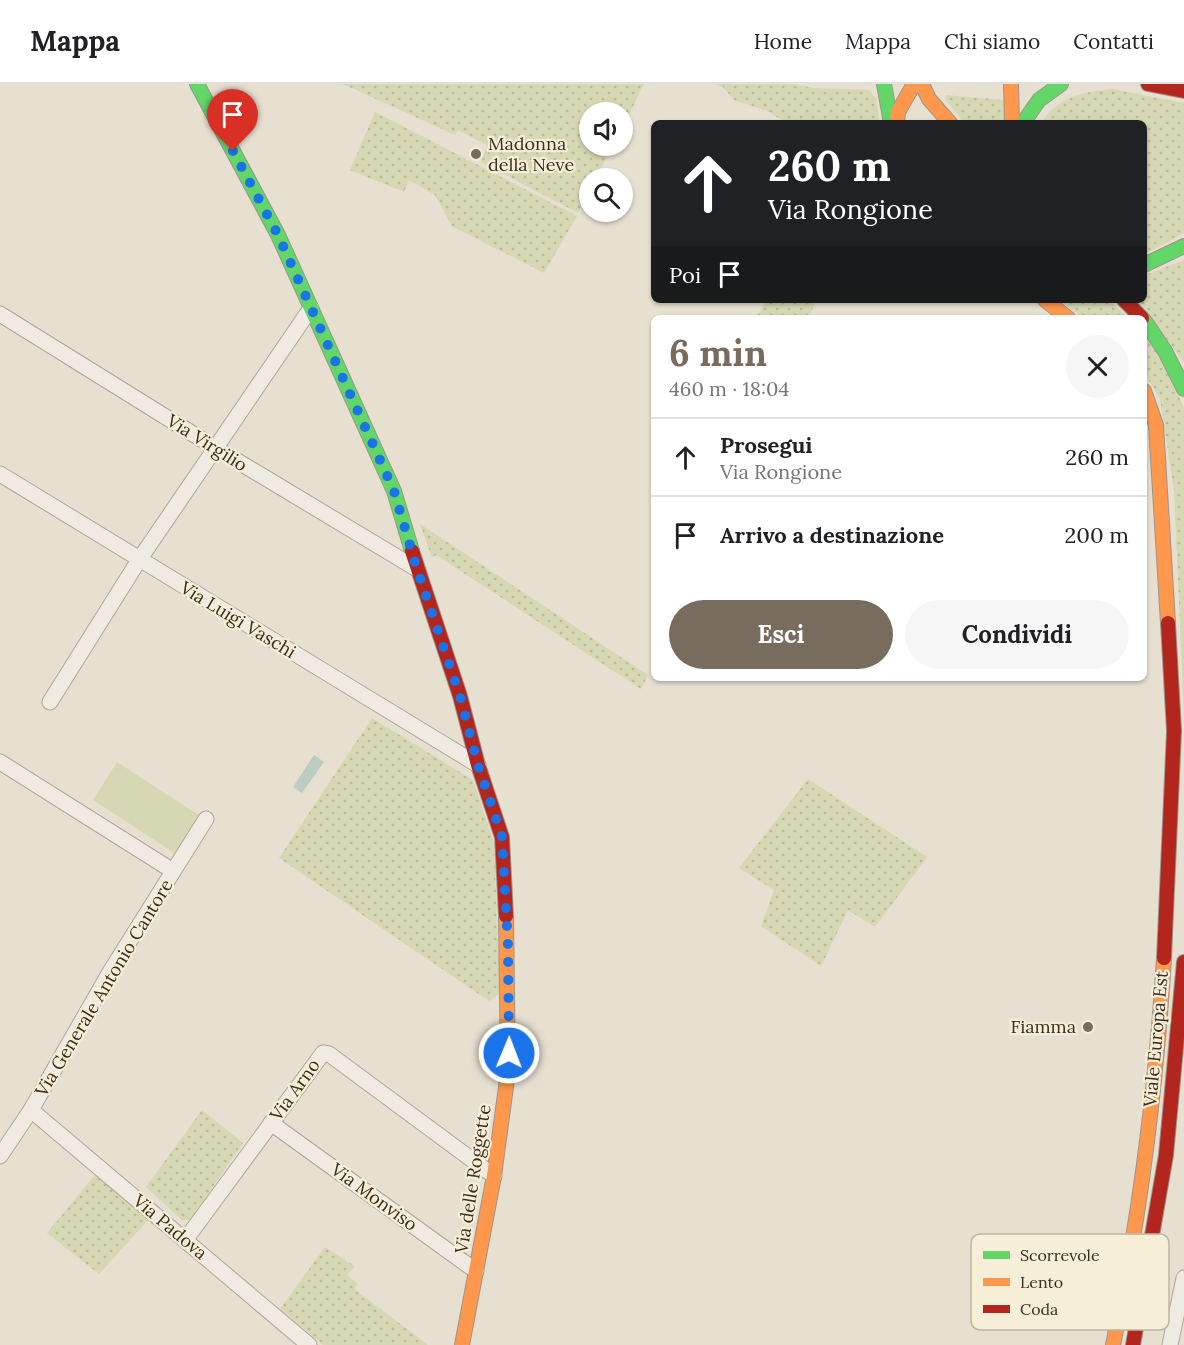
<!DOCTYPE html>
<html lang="it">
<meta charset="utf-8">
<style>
:root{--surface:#fff;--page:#f6f6f6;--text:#202124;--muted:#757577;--line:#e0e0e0;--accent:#786c5e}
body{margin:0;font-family:Lora,serif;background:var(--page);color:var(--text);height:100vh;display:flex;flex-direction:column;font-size:22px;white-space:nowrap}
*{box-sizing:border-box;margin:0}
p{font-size:20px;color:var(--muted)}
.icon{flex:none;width:33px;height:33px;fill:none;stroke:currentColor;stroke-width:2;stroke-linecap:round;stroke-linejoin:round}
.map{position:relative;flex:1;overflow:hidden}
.details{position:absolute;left:651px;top:231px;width:496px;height:366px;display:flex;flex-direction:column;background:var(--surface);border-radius:9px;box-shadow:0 2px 4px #0004}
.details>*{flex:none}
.hud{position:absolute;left:651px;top:36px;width:496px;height:183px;border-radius:9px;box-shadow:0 2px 4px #0004;background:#202124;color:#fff;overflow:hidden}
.fabs{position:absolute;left:579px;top:18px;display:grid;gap:12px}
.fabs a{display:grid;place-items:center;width:54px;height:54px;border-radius:50%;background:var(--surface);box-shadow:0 2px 4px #0004;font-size:30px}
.pin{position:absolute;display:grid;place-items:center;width:51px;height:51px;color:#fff;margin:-62px -26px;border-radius:50% 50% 50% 0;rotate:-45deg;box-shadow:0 0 6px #0007}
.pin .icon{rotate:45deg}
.me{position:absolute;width:66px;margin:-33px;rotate:1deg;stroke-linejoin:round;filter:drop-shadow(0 0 4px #0008)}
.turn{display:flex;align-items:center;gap:21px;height:126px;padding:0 18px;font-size:27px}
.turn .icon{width:78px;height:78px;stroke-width:2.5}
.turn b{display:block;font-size:42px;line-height:51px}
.then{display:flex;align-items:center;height:57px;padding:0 18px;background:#0003;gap:12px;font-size:22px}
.round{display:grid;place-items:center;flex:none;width:63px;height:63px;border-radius:32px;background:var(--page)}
.head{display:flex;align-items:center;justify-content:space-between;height:102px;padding:0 18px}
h1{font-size:36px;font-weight:700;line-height:45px;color:var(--accent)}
.cta{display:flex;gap:12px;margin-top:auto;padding:12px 18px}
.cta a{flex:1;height:69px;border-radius:36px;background:var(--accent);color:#fff;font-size:24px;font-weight:700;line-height:69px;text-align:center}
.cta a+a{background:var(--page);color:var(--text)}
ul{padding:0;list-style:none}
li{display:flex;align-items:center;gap:18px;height:78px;padding:0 18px;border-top:2px solid var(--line)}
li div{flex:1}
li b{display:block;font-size:22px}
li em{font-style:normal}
header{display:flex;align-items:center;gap:36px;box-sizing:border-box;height:84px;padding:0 30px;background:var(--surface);border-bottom:2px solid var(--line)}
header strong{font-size:28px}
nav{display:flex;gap:33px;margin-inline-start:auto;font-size:21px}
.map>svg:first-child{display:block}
.grass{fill:url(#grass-dots)}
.green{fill:#d6d7b3}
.water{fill:#bcccc2}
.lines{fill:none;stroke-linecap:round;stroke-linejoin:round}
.street-casing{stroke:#ada599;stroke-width:17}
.fast-casing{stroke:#9c958a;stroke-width:16}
.slow-casing{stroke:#9c958a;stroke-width:16}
.jam-casing{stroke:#9c958a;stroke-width:16}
.street{stroke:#efebe3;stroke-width:15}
.fast{stroke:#63d668;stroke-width:14}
.slow{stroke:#ff974d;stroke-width:14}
.jam{stroke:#b3261e;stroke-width:14}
.route{stroke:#1a73e8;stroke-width:10;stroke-dasharray:0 18}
.poi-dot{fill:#786c5e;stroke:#f7eed8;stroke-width:2}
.labels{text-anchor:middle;stroke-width:4.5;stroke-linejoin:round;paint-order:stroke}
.poi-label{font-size:18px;fill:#3d2e20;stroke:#f7eed8;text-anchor:start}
.street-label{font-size:18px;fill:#3d2e20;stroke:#f7eed8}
.key{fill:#f7eed8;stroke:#bfb4a1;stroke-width:1.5}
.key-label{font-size:16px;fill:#3d2e20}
</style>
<header>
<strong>Mappa</strong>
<nav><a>Home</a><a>Mappa</a><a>Chi siamo</a><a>Contatti</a></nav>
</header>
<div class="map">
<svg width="1184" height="1261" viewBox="0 0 1184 1261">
<defs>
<pattern id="grass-dots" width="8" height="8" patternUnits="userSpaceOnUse" patternTransform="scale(1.5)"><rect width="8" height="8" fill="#d6d7b3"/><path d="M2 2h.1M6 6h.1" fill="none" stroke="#b9b99a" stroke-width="1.8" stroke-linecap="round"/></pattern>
</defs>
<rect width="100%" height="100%" fill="#e7e0d1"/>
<!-- grass -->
<g class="grass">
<path d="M 343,0 L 644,0 L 623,43 L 622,28 L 590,28 L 590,62 L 613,62 L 596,94 L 590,94 L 589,107 L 578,129 L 481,78 L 487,61 L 458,46 L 455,51 Z"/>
<path d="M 715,0 L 791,0 L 814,4 L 869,6 L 876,15 L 880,39 L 787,39 L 767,27 L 734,16 L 723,3 Z"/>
<path d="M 1112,5 L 1184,19 L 1184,149 L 1145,170 L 1144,39 L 1041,39 C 1059,12 1082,8 1112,5 Z"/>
<path d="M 946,11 L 1004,16 L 1006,39 L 964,39 L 945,15 Z"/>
<path d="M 375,28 L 577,132 L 544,189 L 452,142 L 435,111 L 409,96 L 404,108 L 350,86 Z"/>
<path d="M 1184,176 L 1184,279 L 1139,216 L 1144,216 L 1145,191 Z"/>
<path d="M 767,216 L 817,216 L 808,234 L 758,234 L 756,233 Z"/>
<path d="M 1060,216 L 1109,216 L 1129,234 L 1082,234 Z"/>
<path d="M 1145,250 L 1166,284 L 1184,324 L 1184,631 L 1174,406 L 1160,315 L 1145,290 Z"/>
<path d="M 420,440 L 648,591 L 641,605 L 436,471 L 432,474 Z"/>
<path d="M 372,634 L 473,696 L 494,759 L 500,910 L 489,917 L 279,774 Z"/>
<path d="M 808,695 L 927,773 L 875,843 L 848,826 L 821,882 L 761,842 L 774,806 L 739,784 Z"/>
<path d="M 202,1026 L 243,1059 L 190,1136 L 182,1136 L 146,1103 Z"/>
<path d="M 95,1091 L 149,1135 L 99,1190 L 47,1149 Z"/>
<path d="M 325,1163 L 355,1182 L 347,1191 L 358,1200 L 354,1205 L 428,1261 L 323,1261 L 280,1225 Z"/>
</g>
<!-- green -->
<path class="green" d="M 117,678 L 200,732 L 176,770 L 93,716 Z"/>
<!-- water -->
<path class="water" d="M 314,671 L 324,678 L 302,709 L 293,703 Z"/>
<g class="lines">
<!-- street casing -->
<g class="street-casing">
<g id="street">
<path d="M 0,230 L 214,363 L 417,485"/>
<path d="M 0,390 L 478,681"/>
<path d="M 50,618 L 139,476 L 311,224"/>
<path d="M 0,678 L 173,787"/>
<path d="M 31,1026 L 309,1261"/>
<path d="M 271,1039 L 476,1187"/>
<path d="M 0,1072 L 31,1026 L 110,888 L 206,735"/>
<path d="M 186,1155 L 323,969 L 329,970 L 494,1092"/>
<path d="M 1170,1261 L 1184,1194"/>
</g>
</g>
<!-- fast casing -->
<g class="fast-casing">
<g id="fast">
<path d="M 197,0 L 278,151 L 394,407 L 412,467"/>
<path d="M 884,0 L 891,39"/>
<path d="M 1023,39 L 1039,16 L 1061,0"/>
<path d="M 1144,181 L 1184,162"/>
<path d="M 1144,236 L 1165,267 L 1184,305"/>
</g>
</g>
<!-- slow casing -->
<g class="slow-casing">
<g id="slow">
<path d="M 922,0 L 929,15 L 950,39"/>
<path d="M 1011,0 L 1012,39"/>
<path d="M 897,39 L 898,28 L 914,0"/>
<path d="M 1045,216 L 1068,234"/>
<path d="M 1144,307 L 1156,341 L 1168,539"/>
<path d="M 462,1261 L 494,1092 L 508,988 L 506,832"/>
<path d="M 1113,1261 C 1140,1133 1156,1004 1164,874"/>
</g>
</g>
<!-- jam casing -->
<g class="jam-casing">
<g id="jam">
<path d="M 1148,0 L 1184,7"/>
<path d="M 1124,216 L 1142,234"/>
<path d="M 412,467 L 460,612 L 478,681 L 502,753 L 506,832"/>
<path d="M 1164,874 L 1174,647 L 1168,539"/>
<path d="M 1133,1261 L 1166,1071 L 1184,878"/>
</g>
</g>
<!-- street -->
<use href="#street" class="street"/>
<!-- fast -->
<use href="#fast" class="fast"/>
<!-- slow -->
<use href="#slow" class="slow"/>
<!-- jam -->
<use href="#jam" class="jam"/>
</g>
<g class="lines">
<!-- route -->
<path class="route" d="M 233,67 L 278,151 L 394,407 L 417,485 L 460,612 L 478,681 L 502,753 L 508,862 L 509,969"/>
</g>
<!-- markers -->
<g class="poi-dot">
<circle cx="476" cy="70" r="6"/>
<circle cx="1088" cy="943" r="6"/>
</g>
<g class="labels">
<!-- poi labels -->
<g class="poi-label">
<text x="488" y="66">Madonna<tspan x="488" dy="21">della Neve</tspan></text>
<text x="1076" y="949" text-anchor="end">Fiamma</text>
</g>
<!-- street labels -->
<g class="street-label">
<text transform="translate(207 359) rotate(32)" y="6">Via Virgilio</text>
<text transform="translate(238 536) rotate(31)" y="6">Via Luigi Vaschi</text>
<text transform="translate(104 904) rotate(-59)" y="6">Via Generale Antonio Cantore</text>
<text transform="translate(1156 955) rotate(-85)" y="6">Viale Europa Est</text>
<text transform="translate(295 1006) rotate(-54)" y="6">Via Arno</text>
<text transform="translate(473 1095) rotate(-81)" y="6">Via delle Roggette</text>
<text transform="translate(374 1113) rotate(36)" y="6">Via Monviso</text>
<text transform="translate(170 1143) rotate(40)" y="6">Via Padova</text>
</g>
</g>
<!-- legend -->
<rect x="971" y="1150" width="198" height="96" rx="9" class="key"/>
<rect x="983" y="1167" width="27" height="8" fill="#63d668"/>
<rect x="983" y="1194" width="27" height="8" fill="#ff974d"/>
<rect x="983" y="1221" width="27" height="8" fill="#b3261e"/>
<g class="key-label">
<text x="1020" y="1177">Scorrevole</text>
<text x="1020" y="1204">Lento</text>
<text x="1020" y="1231">Coda</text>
</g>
</svg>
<div class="fabs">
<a><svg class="icon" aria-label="sound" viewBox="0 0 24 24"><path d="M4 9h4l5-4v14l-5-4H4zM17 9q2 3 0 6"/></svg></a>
<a><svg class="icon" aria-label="search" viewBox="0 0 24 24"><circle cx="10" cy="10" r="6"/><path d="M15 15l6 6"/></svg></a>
</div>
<div class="pin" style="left:233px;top:67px;background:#d93025"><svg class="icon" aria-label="arrive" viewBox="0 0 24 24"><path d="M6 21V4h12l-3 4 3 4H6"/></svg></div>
<svg class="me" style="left:509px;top:969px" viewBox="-20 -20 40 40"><circle r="17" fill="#1a73e8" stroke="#fff" stroke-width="3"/><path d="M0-11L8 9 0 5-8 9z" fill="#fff"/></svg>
<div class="hud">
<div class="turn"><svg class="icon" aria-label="ahead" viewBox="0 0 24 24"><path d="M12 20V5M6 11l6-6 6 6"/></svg><div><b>260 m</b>Via Rongione</div></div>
<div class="then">Poi<svg class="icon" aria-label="arrive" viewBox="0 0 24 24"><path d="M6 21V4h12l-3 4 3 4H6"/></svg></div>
</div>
<section class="details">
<div class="head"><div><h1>6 min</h1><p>460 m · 18:04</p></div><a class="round"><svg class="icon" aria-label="close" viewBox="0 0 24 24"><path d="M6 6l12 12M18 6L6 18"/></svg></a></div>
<ul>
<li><svg class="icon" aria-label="ahead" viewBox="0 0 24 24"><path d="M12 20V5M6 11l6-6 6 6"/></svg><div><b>Prosegui</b><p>Via Rongione</p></div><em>260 m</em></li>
<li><svg class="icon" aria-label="arrive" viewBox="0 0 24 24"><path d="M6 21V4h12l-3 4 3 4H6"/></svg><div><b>Arrivo a destinazione</b></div><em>200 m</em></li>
</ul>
<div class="cta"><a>Esci</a><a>Condividi</a></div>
</section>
</div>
